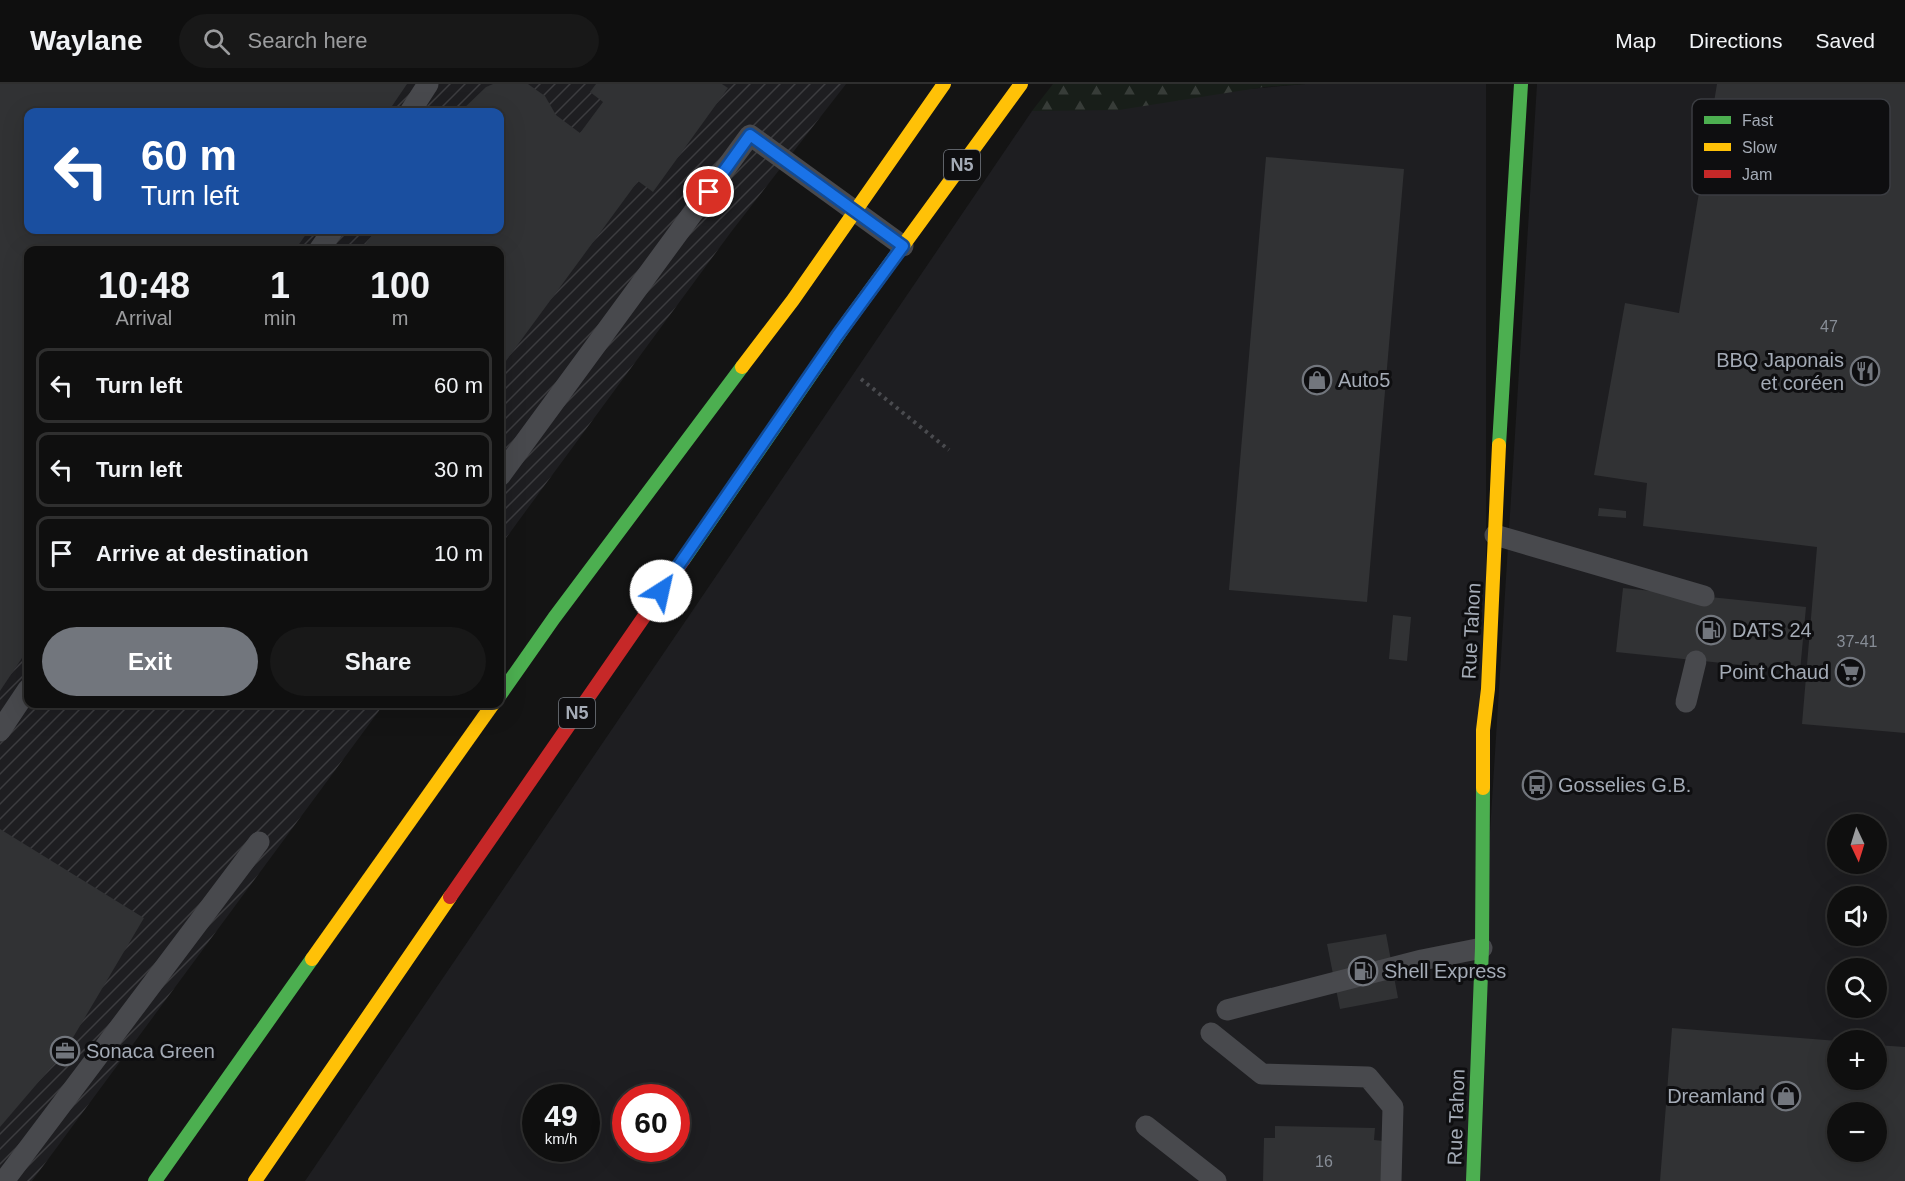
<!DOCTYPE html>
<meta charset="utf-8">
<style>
:root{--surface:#0f0f0f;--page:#181818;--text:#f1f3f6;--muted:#9b9c9e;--line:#2f2f2f;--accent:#72767d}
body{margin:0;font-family:Arial,sans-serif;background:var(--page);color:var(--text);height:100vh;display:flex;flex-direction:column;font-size:22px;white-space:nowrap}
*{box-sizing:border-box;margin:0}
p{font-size:20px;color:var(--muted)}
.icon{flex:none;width:33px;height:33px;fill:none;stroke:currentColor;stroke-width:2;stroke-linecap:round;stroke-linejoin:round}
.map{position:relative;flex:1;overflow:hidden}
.sheet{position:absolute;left:24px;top:162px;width:480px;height:462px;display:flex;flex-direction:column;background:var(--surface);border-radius:12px;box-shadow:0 6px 24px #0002,0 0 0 2px var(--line)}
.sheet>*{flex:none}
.top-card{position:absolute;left:24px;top:24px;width:480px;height:126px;border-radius:12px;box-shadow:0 6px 24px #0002,0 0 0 2px var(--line);background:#1a4fa0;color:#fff;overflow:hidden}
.needle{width:39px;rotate:176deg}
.controls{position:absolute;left:1827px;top:730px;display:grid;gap:12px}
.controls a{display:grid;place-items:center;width:60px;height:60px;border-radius:50%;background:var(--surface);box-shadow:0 6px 24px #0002,0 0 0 2px var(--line);font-size:30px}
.speed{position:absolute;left:522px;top:1000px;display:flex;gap:12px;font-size:30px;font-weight:700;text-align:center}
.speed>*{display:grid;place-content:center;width:78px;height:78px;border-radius:50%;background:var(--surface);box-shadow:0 6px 24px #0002,0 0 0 2px var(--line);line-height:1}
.speed small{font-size:15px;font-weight:400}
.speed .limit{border:9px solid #d22;background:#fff;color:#111}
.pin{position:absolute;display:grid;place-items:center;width:51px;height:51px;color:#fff;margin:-26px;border:3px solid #fff;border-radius:50%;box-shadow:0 2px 6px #0007}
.me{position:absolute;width:66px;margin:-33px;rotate:35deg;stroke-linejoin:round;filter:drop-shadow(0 0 4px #0008)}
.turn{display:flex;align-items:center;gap:21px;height:126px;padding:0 18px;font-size:27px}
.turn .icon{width:78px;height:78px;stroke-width:2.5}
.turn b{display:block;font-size:42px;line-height:51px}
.eta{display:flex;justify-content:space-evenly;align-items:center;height:102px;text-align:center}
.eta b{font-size:36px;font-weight:600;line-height:42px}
.action{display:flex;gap:12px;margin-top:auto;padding:12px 18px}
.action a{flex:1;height:69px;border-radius:36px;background:var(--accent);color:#fff;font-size:24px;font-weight:600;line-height:69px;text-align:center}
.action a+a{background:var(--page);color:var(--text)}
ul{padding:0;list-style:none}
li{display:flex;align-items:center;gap:18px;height:75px;margin:0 12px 9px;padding:0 6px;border:3px solid var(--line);border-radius:12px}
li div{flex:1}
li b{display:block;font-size:22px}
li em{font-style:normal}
header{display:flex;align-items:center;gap:36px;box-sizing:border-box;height:84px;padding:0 30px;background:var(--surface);border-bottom:2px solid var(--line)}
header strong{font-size:28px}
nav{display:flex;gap:33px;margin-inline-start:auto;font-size:21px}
.search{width:420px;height:54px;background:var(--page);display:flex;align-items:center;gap:15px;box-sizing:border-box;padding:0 21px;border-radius:33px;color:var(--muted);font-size:22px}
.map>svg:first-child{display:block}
.built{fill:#1e1e21;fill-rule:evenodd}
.industrial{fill:url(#industrial-furrows);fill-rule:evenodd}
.forest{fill:url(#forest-firs)}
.building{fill:#313234;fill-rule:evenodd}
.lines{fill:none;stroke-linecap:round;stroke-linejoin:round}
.path{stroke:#4a4b4f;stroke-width:4;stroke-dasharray:3 4.5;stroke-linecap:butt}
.lane{stroke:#48494d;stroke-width:21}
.fast{stroke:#4caf50;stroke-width:14}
.slow{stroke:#ffc107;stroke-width:14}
.jam{stroke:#c62828;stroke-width:14}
.route-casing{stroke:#114b97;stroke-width:15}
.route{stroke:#1a73e8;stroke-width:10}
.labels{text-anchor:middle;stroke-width:6;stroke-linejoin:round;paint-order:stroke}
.number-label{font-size:16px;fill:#878d96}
.shield{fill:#0e0e10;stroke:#777c84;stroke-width:1.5}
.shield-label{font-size:18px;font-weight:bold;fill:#a4abb6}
.poi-label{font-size:20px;fill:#a4abb6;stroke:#0e0e10;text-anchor:start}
.street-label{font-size:20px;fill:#a4abb6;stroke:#0e0e10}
.key{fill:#0e0e10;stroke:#3b3d42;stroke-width:1.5}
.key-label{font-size:16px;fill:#a4abb6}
</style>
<header>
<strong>Waylane</strong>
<div class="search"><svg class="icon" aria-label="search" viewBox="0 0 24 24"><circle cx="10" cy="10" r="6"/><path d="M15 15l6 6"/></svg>Search here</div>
<nav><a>Map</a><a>Directions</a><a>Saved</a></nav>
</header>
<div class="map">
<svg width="1905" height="1097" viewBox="0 0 1905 1097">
<defs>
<pattern id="industrial-furrows" width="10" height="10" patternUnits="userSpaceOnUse" patternTransform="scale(1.5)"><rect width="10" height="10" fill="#1e1e21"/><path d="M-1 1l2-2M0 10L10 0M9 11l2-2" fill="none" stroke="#3c3c3f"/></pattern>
<pattern id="forest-firs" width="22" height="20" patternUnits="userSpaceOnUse" patternTransform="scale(1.5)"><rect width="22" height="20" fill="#181e19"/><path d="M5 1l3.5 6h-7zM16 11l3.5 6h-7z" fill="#373c38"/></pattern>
</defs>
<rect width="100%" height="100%" fill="#141414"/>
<!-- built -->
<path class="built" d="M 1305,0 L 1486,0 L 1486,812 L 1537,0 L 1905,0 L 1905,1097 L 305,1097 L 1032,27 L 1202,9 ZM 1838,741 L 1876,741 L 1876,780 L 1838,780 ZM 1838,813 L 1876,813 L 1876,852 L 1838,852 ZM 1838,885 L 1876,885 L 1876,924 L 1838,924 ZM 1838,957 L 1876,957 L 1876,996 L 1838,996 ZM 536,1014 L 586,1014 L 586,1065 L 536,1065 ZM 626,1014 L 676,1014 L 676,1065 L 626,1065 ZM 1838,1029 L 1876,1029 L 1876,1068 L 1838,1068 Z"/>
<!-- industrial -->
<path class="industrial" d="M 0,0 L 846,0 L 731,148 L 500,462 L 500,166 L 28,166 L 28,620 L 384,620 L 32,1097 L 0,1097 ZM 28,28 L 500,28 L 500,146 L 28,146 Z"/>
<!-- forest -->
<path class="forest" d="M 1053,0 L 1305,0 L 1264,3 L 1119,26 L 1032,27 Z"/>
<!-- building -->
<g class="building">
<path d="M 0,0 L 407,0 L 388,28 L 28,28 L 28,146 L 309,146 L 295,166 L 28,166 L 28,565 L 0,607 Z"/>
<path d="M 493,0 L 528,0 L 545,12 L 556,31 L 580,49 L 603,18 L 590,8 L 596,0 L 722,0 L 728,4 L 653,108 L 638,97 L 500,285 L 500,166 L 361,166 L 376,146 L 500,146 L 500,28 L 460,28 L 486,3 Z"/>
<path d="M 1717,0 L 1905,0 L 1905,649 L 1802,640 L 1817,463 L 1643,442 L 1647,399 L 1594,391 L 1625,219 L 1679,229 Z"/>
<path d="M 1266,73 L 1404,85 L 1367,518 L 1229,506 Z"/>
<path d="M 1599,424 L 1626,427 L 1626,434 L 1598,432 Z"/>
<path d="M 1623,504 L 1806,523 L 1800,587 L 1616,568 Z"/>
<path d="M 1393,531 L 1411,533 L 1407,577 L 1389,575 Z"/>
<path d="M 0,745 L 144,834 L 65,967 L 0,1043 Z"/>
<path d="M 1386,850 L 1398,914 L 1340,925 L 1327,860 Z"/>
<path d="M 1672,944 L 1838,957 L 1838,996 L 1876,996 L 1876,961 L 1905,963 L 1905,1097 L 1660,1097 ZM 1838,1029 L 1876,1029 L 1876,1068 L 1838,1068 Z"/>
<path d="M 1275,1042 L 1375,1044 L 1374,1056 L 1383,1057 L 1383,1097 L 1263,1097 L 1264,1054 L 1275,1054 Z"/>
</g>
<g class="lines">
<!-- path -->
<path class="path" d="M 861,295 L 949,366"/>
<!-- lane -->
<g class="lane">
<path d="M 410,28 L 428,0"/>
<path d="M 319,166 L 333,146"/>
<path d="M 500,392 L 750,51 L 903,162"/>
<path d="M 1495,451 L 1704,512"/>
<path d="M 1686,618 L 1696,577"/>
<path d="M 0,647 L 28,605"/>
<path d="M 1227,926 L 1422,876 L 1482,864"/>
<path d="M 1211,949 L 1262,990 L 1368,993 L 1393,1023 L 1391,1097"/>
<path d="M 1146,1042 L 1216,1097"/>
<path d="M 4,1097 L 259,758"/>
</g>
<!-- fast -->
<g class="fast">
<path d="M 1499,361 L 1521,0"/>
<path d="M 684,475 L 848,237"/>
<path d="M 500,611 L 554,534 L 742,283"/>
<path d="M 155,1097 L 312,875"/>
<path d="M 1473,1097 L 1482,864 L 1483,704"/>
</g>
<!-- slow -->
<g class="slow">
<path d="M 848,237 L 1021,0"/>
<path d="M 742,283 L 793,216 L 944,0"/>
<path d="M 1483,704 L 1483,646 L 1488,605 L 1499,361"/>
<path d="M 312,875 L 493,620"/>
<path d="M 255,1097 L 450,813"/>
</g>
<!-- jam -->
<path class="jam" d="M 450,813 L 684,475"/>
</g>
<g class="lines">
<!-- route casing -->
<g class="route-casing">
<path id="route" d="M 661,507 L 837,252 L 903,162 L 750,51 L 709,108"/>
</g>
<!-- route -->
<use href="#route" class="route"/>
</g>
<!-- icons -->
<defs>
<g id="restaurant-ring" transform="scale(1.5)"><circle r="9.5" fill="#0e0e10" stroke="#72767d" stroke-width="1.5"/><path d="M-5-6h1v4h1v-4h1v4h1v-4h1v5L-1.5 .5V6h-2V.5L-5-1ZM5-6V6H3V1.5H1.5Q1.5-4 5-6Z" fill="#72767d"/></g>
<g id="shop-ring" transform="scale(1.5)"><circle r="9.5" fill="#0e0e10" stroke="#72767d" stroke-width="1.5"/><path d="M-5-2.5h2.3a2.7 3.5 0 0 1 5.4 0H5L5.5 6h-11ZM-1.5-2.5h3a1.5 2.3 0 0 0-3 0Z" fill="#72767d"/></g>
<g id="fuel-ring" transform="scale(1.5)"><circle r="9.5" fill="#0e0e10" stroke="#72767d" stroke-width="1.5"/><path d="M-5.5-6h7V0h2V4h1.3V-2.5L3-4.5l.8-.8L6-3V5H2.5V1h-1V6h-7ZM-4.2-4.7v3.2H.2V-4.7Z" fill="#72767d"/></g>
<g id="supermarket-ring" transform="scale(1.5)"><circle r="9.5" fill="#0e0e10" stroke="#72767d" stroke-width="1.5"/><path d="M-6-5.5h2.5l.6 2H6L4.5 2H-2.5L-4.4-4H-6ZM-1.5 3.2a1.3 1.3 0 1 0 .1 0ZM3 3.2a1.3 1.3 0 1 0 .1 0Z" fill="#72767d"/></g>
<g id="bus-ring" transform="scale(1.5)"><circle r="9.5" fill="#0e0e10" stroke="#72767d" stroke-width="1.5"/><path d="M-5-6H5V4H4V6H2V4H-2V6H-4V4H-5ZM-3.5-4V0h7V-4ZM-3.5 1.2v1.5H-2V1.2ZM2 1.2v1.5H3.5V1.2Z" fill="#72767d"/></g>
<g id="office-ring" transform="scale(1.5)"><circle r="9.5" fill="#0e0e10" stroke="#72767d" stroke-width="1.5"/><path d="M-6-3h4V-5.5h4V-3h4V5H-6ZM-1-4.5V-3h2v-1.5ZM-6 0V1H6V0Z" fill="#72767d"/></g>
</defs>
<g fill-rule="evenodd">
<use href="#restaurant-ring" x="1865" y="287"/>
<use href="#shop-ring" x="1317" y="296"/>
<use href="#fuel-ring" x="1711" y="546"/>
<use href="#supermarket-ring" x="1850" y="588"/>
<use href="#bus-ring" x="1537" y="701"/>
<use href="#fuel-ring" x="1363" y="887"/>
<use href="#office-ring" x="65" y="967"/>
<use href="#shop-ring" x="1786" y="1012"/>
</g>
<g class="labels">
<!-- number labels -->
<g class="number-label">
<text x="1829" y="248">47</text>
<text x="1857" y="563">37-41</text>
<text x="1324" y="1083">16</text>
</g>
<!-- shield labels -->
<g class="shield">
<rect x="944" y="66" width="36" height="30" rx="4.5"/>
<rect x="559" y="614" width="36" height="30" rx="4.5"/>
</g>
<g class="shield-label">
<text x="962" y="87">N5</text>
<text x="577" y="635">N5</text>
</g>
<!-- poi labels -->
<g class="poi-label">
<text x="1844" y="283" text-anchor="end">BBQ Japonais<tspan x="1844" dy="23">et coréen</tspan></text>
<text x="1338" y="303">Auto5</text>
<text x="1732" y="553">DATS 24</text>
<text x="1829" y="595" text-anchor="end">Point Chaud</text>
<text x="1558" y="708">Gosselies G.B.</text>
<text x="1384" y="894">Shell Express</text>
<text x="86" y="974">Sonaca Green</text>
<text x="1765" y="1019" text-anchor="end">Dreamland</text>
</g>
<!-- street labels -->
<g class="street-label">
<text transform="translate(1471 547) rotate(-87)" y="7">Rue Tahon</text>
<text transform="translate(1456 1033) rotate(-88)" y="7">Rue Tahon</text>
</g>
</g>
<!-- legend -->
<rect x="1692" y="15" width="198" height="96" rx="9" class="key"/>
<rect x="1704" y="32" width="27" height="8" fill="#4caf50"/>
<rect x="1704" y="59" width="27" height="8" fill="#ffc107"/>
<rect x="1704" y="86" width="27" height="8" fill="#c62828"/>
<g class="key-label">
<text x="1742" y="42">Fast</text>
<text x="1742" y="69">Slow</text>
<text x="1742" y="96">Jam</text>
</g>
</svg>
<div class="controls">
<a><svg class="needle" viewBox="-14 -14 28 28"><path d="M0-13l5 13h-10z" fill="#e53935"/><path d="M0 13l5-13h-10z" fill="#9b9c9e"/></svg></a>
<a><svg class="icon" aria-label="sound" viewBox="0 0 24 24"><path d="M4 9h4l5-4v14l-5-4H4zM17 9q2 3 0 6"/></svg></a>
<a><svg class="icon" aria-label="search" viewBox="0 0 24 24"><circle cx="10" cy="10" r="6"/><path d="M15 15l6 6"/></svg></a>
<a>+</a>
<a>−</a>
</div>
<div class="speed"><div>49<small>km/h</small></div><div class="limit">60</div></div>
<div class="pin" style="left:709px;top:108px;background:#d93025"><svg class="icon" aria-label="arrive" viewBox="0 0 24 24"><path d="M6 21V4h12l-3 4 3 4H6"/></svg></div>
<svg class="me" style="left:661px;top:507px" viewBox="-20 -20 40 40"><circle r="19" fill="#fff"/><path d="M0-13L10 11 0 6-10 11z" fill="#1a73e8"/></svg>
<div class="top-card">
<div class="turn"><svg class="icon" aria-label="left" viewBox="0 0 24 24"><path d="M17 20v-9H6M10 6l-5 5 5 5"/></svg><div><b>60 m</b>Turn left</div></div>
</div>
<section class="sheet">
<div class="eta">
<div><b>10:48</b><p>Arrival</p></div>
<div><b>1</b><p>min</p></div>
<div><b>100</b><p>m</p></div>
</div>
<ul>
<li><svg class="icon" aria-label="left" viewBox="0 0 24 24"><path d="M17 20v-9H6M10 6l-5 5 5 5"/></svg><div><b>Turn left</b></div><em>60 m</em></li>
<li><svg class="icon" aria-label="left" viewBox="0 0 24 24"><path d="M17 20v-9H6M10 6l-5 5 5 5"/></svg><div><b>Turn left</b></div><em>30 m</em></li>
<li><svg class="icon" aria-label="arrive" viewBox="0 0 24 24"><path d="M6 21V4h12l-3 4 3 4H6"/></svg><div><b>Arrive at destination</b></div><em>10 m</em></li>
</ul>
<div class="action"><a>Exit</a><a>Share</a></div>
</section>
</div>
